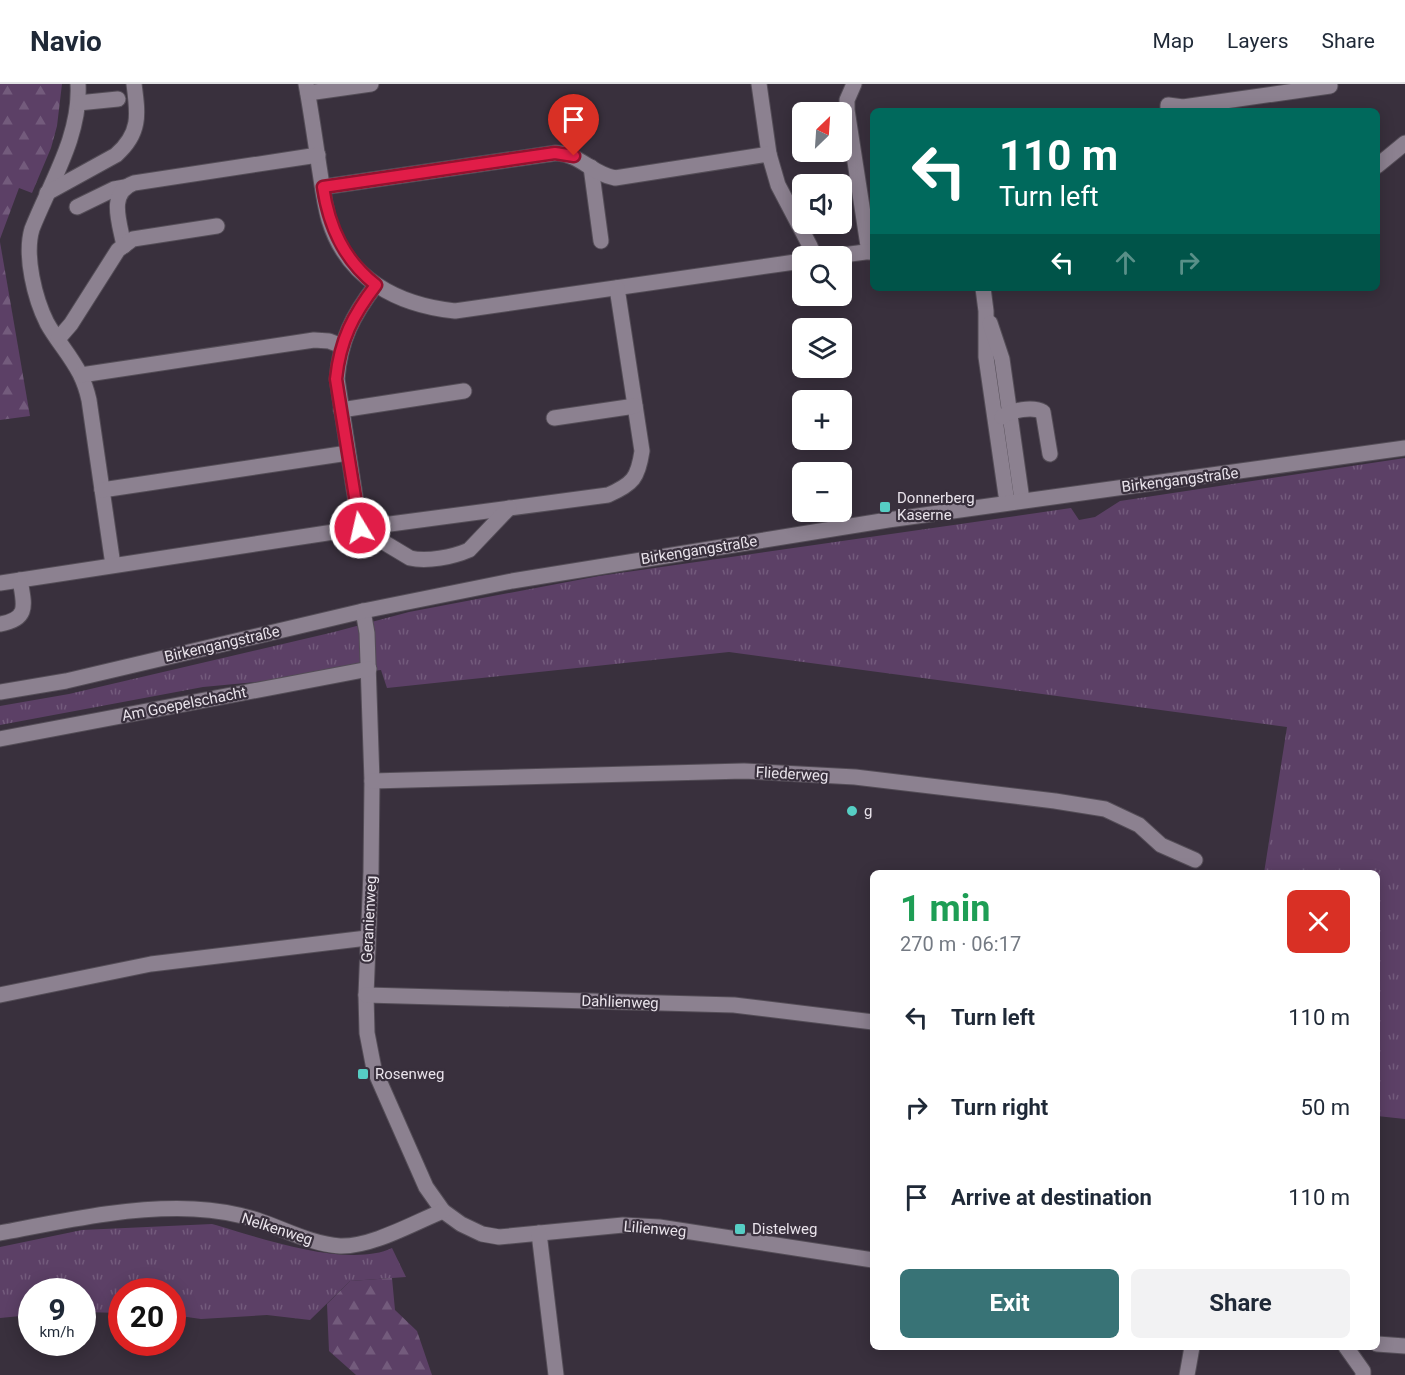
<!DOCTYPE html>
<meta charset="utf-8">
<style>
:root{--surface:#fff;--page:#f2f2f3;--text:#1f2937;--muted:#747a83;--line:#e0e1e3;--accent:#387376}
body{margin:0;font-family:Roboto,sans-serif;background:var(--page);color:var(--text);height:100vh;display:flex;flex-direction:column;font-size:22px;white-space:nowrap}
*{box-sizing:border-box;margin:0}
p{font-size:20px;color:var(--muted)}
.icon{flex:none;width:33px;height:33px;fill:none;stroke:currentColor;stroke-width:2;stroke-linecap:round;stroke-linejoin:round}
.map{position:relative;flex:1;overflow:hidden}
.panel{position:absolute;left:870px;top:786px;width:510px;height:480px;display:flex;flex-direction:column;background:var(--surface);border-radius:9px;box-shadow:0 3px 15px #0003}
.panel>*{flex:none}
.top-card{position:absolute;left:870px;top:24px;width:510px;height:183px;border-radius:9px;box-shadow:0 3px 15px #0003;background:#00695c;color:#fff;overflow:hidden}
.needle{width:39px;rotate:25deg}
.buttons{position:absolute;left:792px;top:18px;display:grid;gap:12px}
.buttons a{display:grid;place-items:center;width:60px;height:60px;border-radius:9px;background:var(--surface);box-shadow:0 3px 15px #0003;font-size:30px}
.speed{position:absolute;left:18px;top:1194px;display:flex;gap:12px;font-size:30px;font-weight:700;text-align:center}
.speed>*{display:grid;place-content:center;width:78px;height:78px;border-radius:50%;background:var(--surface);box-shadow:0 3px 15px #0003;line-height:1}
.speed small{font-size:15px;font-weight:400}
.speed .limit{border:9px solid #d22;background:#fff;color:#111}
.pin{position:absolute;display:grid;place-items:center;width:51px;height:51px;color:#fff;margin:-62px -26px;border-radius:50% 50% 50% 0;rotate:-45deg;box-shadow:0 0 6px #0007}
.pin .icon{rotate:45deg}
.me{position:absolute;width:66px;margin:-33px;rotate:351deg;stroke-linejoin:round;filter:drop-shadow(0 0 4px #0008)}
.turn{display:flex;align-items:center;gap:21px;height:126px;padding:0 30px;font-size:27px}
.turn .icon{width:78px;height:78px;stroke-width:2.5}
.turn b{display:block;font-size:42px;line-height:51px}
.lanes{display:flex;align-items:center;height:57px;padding:0 30px;background:#0003;justify-content:center;gap:30px;direction:ltr}
.lanes .off{opacity:.35}
.round{display:grid;place-items:center;flex:none;width:63px;height:63px;border-radius:9px;background:var(--page)}
.summary{display:flex;align-items:center;justify-content:space-between;height:102px;padding:0 30px}
h1{font-size:36px;font-weight:700;line-height:45px;color:#1e9e55}
.button{display:flex;gap:12px;margin-top:auto;padding:12px 30px}
.button a{flex:1;height:69px;border-radius:9px;background:var(--accent);color:#fff;font-size:24px;font-weight:700;line-height:69px;text-align:center}
.button a+a{background:var(--page);color:var(--text)}
ul{padding:0;list-style:none}
li{display:flex;align-items:center;gap:18px;height:90px;padding:0 30px}
li div{flex:1}
li b{display:block;font-size:22px}
li em{font-style:normal}
header{display:flex;align-items:center;gap:36px;box-sizing:border-box;height:84px;padding:0 30px;background:var(--surface);border-bottom:2px solid var(--line)}
header strong{font-size:28px}
nav{display:flex;gap:33px;margin-inline-start:auto;font-size:21px}
.map>svg:first-child{display:block}
.grass{fill:url(#grass-tufts)}
.forest{fill:url(#forest-firs)}
.lines{fill:none;stroke-linecap:round;stroke-linejoin:round}
.minor-casing{stroke:#544d57;stroke-width:17}
.minor{stroke:#8c8190;stroke-width:15}
.route-casing{stroke:#92132f;stroke-width:15}
.route{stroke:#e11d48;stroke-width:10}
.poi-dot{fill:#56cec4;stroke:#39303d;stroke-width:2}
.labels{text-anchor:middle;stroke-width:4.5;stroke-linejoin:round;paint-order:stroke}
.street-label{font-size:15px;fill:#e9e3eb;stroke:#39303d}
.poi-label{font-size:15px;fill:#e9e3eb;stroke:#39303d;text-anchor:start}
</style>
<header>
<strong>Navio</strong>
<nav><a>Map</a><a>Layers</a><a>Share</a></nav>
</header>
<div class="map">
<svg width="1405" height="1291" viewBox="0 0 1405 1291">
<defs>
<pattern id="grass-tufts" width="24" height="20" patternUnits="userSpaceOnUse" patternTransform="scale(1.5)"><rect width="24" height="20" fill="#5c4066"/><path d="M3 7l-1-3M5 7V3M7 7l1-3M15 17l-1-3M17 17v-4M19 17l1-3" fill="none" stroke="#735b7c"/></pattern>
<pattern id="forest-firs" width="22" height="20" patternUnits="userSpaceOnUse" patternTransform="scale(1.5)"><rect width="22" height="20" fill="#5c4066"/><path d="M5 1l3.5 6h-7zM16 11l3.5 6h-7z" fill="#735b7c"/></pattern>
</defs>
<rect width="100%" height="100%" fill="#39303d"/>
<!-- grass -->
<g class="grass">
<path d="M 1405,374 L 1405,1035 L 1377,1032 L 1377,789 L 1264,789 L 1287,643 L 729,568 L 387,604 L 381,586 L 203,603 L 0,641 L 0,622 L 69,610 L 334,548 L 409,528 L 599,492 L 1071,424 L 1079,436 L 1095,433 L 1120,417 Z"/>
<path d="M 212,1140 C 258,1153 348,1185 392,1164 L 406,1193 L 350,1197 L 310,1236 L 267,1231 L 201,1235 L 173,1231 L 172,1208 L 122,1208 L 121,1229 L 83,1228 L 82,1208 L 32,1208 L 31,1231 L 0,1234 L 0,1163 L 82,1146 Z"/>
</g>
<!-- forest -->
<g class="forest">
<path d="M 0,0 L 62,0 L 57,42 L 51,64 L 32,109 L 19,104 L 0,155 Z"/>
<path d="M 0,158 L 30,332 L 0,336 Z"/>
<path d="M 392,1194 L 395,1226 L 417,1247 L 432,1291 L 356,1291 L 329,1267 L 327,1220 L 350,1197 Z"/>
</g>
<g class="lines">
<!-- minor casing -->
<g class="minor-casing">
<g id="minor">
<path d="M 78,0 C 81,52 50,99 32,145 C 24,172 35,215 47,239 C 57,257 71,272 80,290 C 84,298 87,307 89,316 L 113,481"/>
<path d="M 306,0 C 311,27 315,55 319,82 C 322,100 324,119 329,136 C 347,195 398,221 455,227 L 802,177"/>
<path d="M 759,0 L 769,70"/>
<path d="M 854,0 L 847,16 L 847,26 L 869,168"/>
<path d="M 308,9 L 371,0"/>
<path d="M 78,19 L 118,15"/>
<path d="M 1168,27 L 1168,21 L 1183,23 L 1330,2"/>
<path d="M 1377,82 L 1405,59"/>
<path d="M 591,83 L 601,157"/>
<path d="M 323,103 L 556,69 C 580,70 592,90 615,94 L 769,70 L 778,101 L 810,162 L 814,172"/>
<path d="M 47,109 L 116,71 C 141,49 138,30 134,0"/>
<path d="M 77,123 L 114,105 L 125,103"/>
<path d="M 124,162 C 120,139 107,109 134,99 L 318,71"/>
<path d="M 835,172 L 873,167"/>
<path d="M 376,201 C 353,231 340,256 337,295 L 360,444 L 608,411 C 633,400 638,394 642,367 L 617,204"/>
<path d="M 983,204 L 986,227 L 986,273 L 1007,418"/>
<path d="M 990,239 L 1002,275 L 1022,416"/>
<path d="M 58,255 L 71,240 L 118,166 L 133,155 L 217,142"/>
<path d="M 81,291 L 314,256 L 329,257 L 342,262"/>
<path d="M 341,326 L 464,307"/>
<path d="M 1002,333 C 1011,326 1033,322 1043,328 L 1050,370"/>
<path d="M 554,334 L 635,322"/>
<path d="M 102,406 L 348,369"/>
<path d="M 0,499 L 360,444 L 410,474 C 427,478 453,473 469,466 L 509,424"/>
<path d="M 363,527 L 367,549 L 372,697 L 371,788 L 366,911 L 367,949 L 374,985 L 426,1103 L 443,1127 L 461,1140 L 482,1150 L 499,1153 L 623,1141 L 659,1143 L 873,1176"/>
<path d="M 0,540 C 30,535 24,520 20,496"/>
<path d="M 0,608 L 66,597 L 363,527 L 512,497 L 888,436 L 1405,364"/>
<path d="M 0,655 L 369,585"/>
<path d="M 372,697 L 744,687 L 855,693 L 1055,717 L 1105,725 L 1139,741 L 1161,761 L 1195,776"/>
<path d="M 0,911 L 151,880 L 367,854"/>
<path d="M 366,911 L 734,921 L 873,938"/>
<path d="M 0,1149 C 63,1137 129,1122 194,1125 C 215,1126 238,1130 257,1136 C 284,1145 311,1160 340,1162 C 372,1163 413,1139 443,1127"/>
<path d="M 539,1149 L 556,1291"/>
<path d="M 1377,1260 L 1405,1262"/>
<path d="M 1346,1263 L 1363,1287 L 1363,1291"/>
<path d="M 1187,1291 L 1192,1263"/>
</g>
</g>
<!-- minor -->
<use href="#minor" class="minor"/>
</g>
<g class="lines">
<!-- route casing -->
<g class="route-casing">
<path id="route" d="M 360,444 L 336,295 C 340,256 353,231 376,201 C 344,176 329,143 323,103 L 555,69 L 574,72"/>
</g>
<!-- route -->
<use href="#route" class="route"/>
</g>
<!-- markers -->
<g class="poi-dot">
<rect x="879" y="417" width="12" height="12" rx="3"/>
<circle cx="852" cy="727" r="6"/>
<rect x="357" y="984" width="12" height="12" rx="3"/>
<rect x="734" y="1139" width="12" height="12" rx="3"/>
</g>
<g class="labels">
<!-- street labels -->
<g class="street-label">
<text transform="translate(1180 396) rotate(-7)" y="5">Birkengangstraße</text>
<text transform="translate(699 466) rotate(-9)" y="5">Birkengangstraße</text>
<text transform="translate(222 560) rotate(-13)" y="5">Birkengangstraße</text>
<text transform="translate(184 620) rotate(-11)" y="5">Am Goepelschacht</text>
<text transform="translate(792 690) rotate(3)" y="5">Fliederweg</text>
<text transform="translate(369 835) rotate(-87)" y="5">Geranienweg</text>
<text transform="translate(620 918) rotate(2)" y="5">Dahlienweg</text>
<text transform="translate(277 1145) rotate(18)" y="5">Nelkenweg</text>
<text transform="translate(655 1145) rotate(5)" y="5">Lilienweg</text>
</g>
<!-- poi labels -->
<g class="poi-label">
<text x="897" y="419">Donnerberg<tspan x="897" dy="17">Kaserne</tspan></text>
<text x="864" y="732">g</text>
<text x="375" y="995">Rosenweg</text>
<text x="752" y="1150">Distelweg</text>
</g>
</g>
</svg>
<div class="buttons">
<a><svg class="needle" viewBox="-14 -14 28 28"><path d="M0-13l5 13h-10z" fill="#e53935"/><path d="M0 13l5-13h-10z" fill="#747a83"/></svg></a>
<a><svg class="icon" aria-label="sound" viewBox="0 0 24 24"><path d="M4 9h4l5-4v14l-5-4H4zM17 9q2 3 0 6"/></svg></a>
<a><svg class="icon" aria-label="search" viewBox="0 0 24 24"><circle cx="10" cy="10" r="6"/><path d="M15 15l6 6"/></svg></a>
<a><svg class="icon" aria-label="layers" viewBox="0 0 24 24"><path d="M12 4l9 5-9 5-9-5zM3 14l9 5 9-5"/></svg></a>
<a>+</a>
<a>−</a>
</div>
<div class="speed"><div>9<small>km/h</small></div><div class="limit">20</div></div>
<div class="pin" style="left:574px;top:72px;background:#d93025"><svg class="icon" aria-label="arrive" viewBox="0 0 24 24"><path d="M6 21V4h12l-3 4 3 4H6"/></svg></div>
<svg class="me" style="left:360px;top:444px" viewBox="-20 -20 40 40"><circle r="17" fill="#e11d48" stroke="#fff" stroke-width="3"/><path d="M0-11L8 9 0 5-8 9z" fill="#fff"/></svg>
<div class="top-card">
<div class="turn"><svg class="icon" aria-label="left" viewBox="0 0 24 24"><path d="M17 20v-9H6M10 6l-5 5 5 5"/></svg><div><b>110 m</b>Turn left</div></div>
<div class="lanes"><svg class="icon" aria-label="left" viewBox="0 0 24 24"><path d="M17 20v-9H6M10 6l-5 5 5 5"/></svg><svg class="icon off" aria-label="ahead" viewBox="0 0 24 24"><path d="M12 20V5M6 11l6-6 6 6"/></svg><svg class="icon off" aria-label="right" viewBox="0 0 24 24"><path d="M7 20v-9h11M14 6l5 5-5 5"/></svg></div>
</div>
<section class="panel">
<div class="summary"><div><h1>1 min</h1><p>270 m · 06:17</p></div><a class="round" style="background:#d93025;color:#fff"><svg class="icon" aria-label="close" viewBox="0 0 24 24"><path d="M6 6l12 12M18 6L6 18"/></svg></a></div>
<ul>
<li><svg class="icon" aria-label="left" viewBox="0 0 24 24"><path d="M17 20v-9H6M10 6l-5 5 5 5"/></svg><div><b>Turn left</b></div><em>110 m</em></li>
<li><svg class="icon" aria-label="right" viewBox="0 0 24 24"><path d="M7 20v-9h11M14 6l5 5-5 5"/></svg><div><b>Turn right</b></div><em>50 m</em></li>
<li><svg class="icon" aria-label="arrive" viewBox="0 0 24 24"><path d="M6 21V4h12l-3 4 3 4H6"/></svg><div><b>Arrive at destination</b></div><em>110 m</em></li>
</ul>
<div class="button"><a>Exit</a><a>Share</a></div>
</section>
</div>
